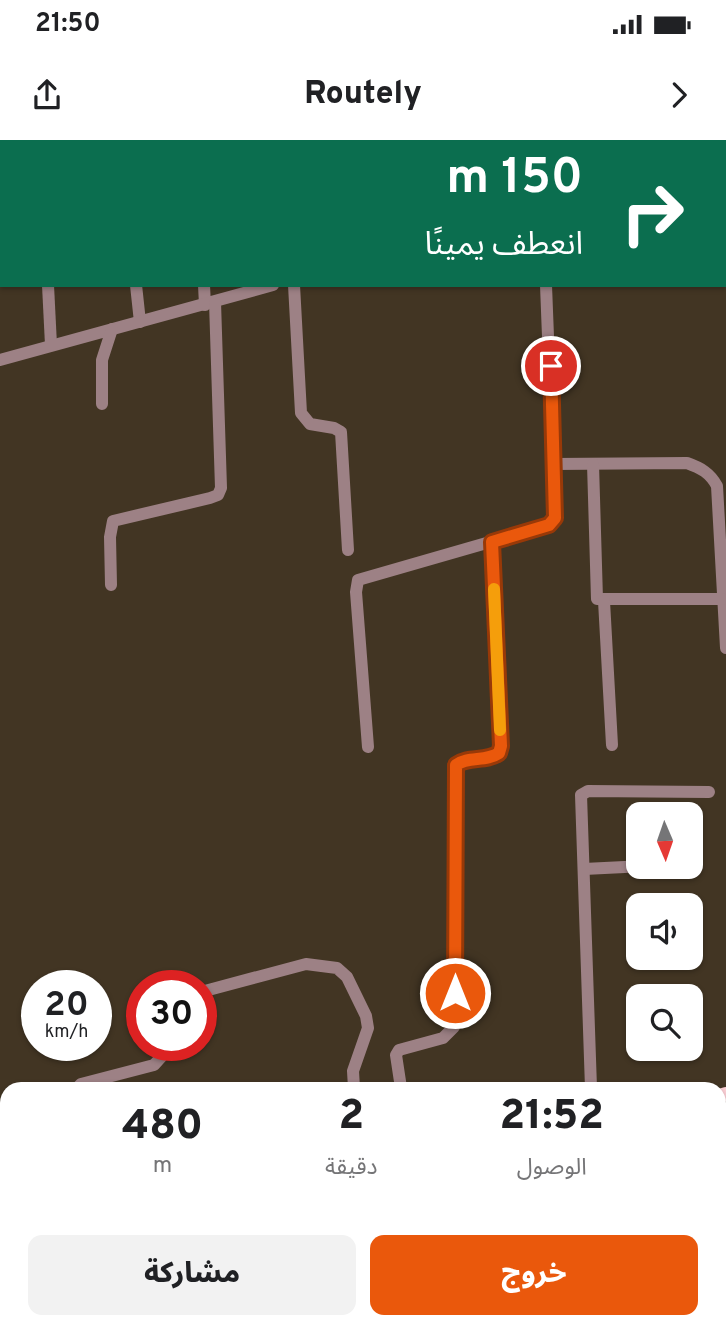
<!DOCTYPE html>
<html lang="ar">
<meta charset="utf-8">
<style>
:root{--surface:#fff;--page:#f2f2f2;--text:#202124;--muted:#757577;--accent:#ea580c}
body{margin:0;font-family:Overpass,"Noto Sans Arabic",sans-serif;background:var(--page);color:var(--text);direction:rtl;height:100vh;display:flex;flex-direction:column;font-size:26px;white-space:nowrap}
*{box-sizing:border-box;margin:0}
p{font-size:23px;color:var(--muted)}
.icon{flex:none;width:38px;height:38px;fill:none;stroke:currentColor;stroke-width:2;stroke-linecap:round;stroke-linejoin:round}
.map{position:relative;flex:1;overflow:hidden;direction:ltr}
.drawer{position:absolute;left:0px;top:942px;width:726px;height:247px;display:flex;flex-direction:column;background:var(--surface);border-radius:21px 21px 0 0;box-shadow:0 2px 5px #0004;direction:rtl}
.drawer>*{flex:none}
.guide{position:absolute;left:0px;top:0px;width:726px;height:147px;box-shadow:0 2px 5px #0004;direction:rtl;background:#0b6e4f;color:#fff;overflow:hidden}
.needle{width:46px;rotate:178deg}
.tools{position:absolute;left:626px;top:662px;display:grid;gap:14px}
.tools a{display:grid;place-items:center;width:77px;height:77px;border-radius:14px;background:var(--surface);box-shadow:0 2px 5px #0004;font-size:35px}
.speed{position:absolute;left:21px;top:830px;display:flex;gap:14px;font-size:35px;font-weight:700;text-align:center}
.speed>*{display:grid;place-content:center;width:91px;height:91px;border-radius:50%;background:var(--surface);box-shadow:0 2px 5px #0004;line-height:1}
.speed small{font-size:18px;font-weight:400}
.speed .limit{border:10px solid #d22;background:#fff;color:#111}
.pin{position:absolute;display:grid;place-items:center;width:60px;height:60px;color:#fff;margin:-30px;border:4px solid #fff;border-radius:50%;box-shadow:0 2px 7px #0007}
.me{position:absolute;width:77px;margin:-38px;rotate:0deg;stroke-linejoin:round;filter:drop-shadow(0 0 5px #0008)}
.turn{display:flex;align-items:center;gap:24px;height:147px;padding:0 28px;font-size:32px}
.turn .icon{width:91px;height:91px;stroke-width:2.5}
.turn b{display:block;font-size:49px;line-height:60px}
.eta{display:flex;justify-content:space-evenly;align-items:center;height:119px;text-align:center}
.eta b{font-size:42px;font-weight:800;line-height:49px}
.cta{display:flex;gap:14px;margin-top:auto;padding:14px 28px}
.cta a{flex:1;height:80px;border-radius:14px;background:var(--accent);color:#fff;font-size:28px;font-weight:800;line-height:80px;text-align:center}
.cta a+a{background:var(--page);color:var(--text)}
.status{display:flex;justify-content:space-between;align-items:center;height:49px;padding:0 35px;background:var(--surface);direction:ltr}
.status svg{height:19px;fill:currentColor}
header{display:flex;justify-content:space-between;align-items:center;height:91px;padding:0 28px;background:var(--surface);font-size:32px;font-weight:800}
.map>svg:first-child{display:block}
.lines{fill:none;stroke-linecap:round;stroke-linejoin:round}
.minor{stroke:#9d8185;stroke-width:12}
.major{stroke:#fbced4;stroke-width:14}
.route-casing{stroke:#983908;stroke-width:18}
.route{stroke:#ea580c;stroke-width:12}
.slow{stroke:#f59e0b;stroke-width:12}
</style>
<div class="status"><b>21:50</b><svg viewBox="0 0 49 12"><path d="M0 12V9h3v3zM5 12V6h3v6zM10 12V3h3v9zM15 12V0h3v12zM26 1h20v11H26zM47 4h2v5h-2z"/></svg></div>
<header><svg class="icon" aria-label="forward" viewBox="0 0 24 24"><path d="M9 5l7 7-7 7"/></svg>Routely<svg class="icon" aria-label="share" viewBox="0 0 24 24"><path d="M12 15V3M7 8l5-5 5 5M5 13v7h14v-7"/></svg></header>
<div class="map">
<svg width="726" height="1188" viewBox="0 0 726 1188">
<rect width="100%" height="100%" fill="#423523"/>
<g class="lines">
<!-- minor -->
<g class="minor">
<path d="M 42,0 L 42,2"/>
<path d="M 199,0 L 199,2"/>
<path d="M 547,0 L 547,2"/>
<path d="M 621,0 L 621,2"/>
<path d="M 366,2 L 373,0"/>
<path d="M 724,19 L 726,18"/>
<path d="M 724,116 L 726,116"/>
<path d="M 48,145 L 51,205"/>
<path d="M 136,145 L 140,182"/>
<path d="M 204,145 L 205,165"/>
<path d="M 294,145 L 301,273 L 310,284 L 334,288 L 341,292 L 348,410"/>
<path d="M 0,220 L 273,145"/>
<path d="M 102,264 L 102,220 L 112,189"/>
<path d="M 554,324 L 687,323 C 701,328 710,333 717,346 L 726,508"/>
<path d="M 593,324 L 597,459 L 722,459"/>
<path d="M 111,445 L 110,397 L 113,381 L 210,358 L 218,355 L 221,348 L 215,162"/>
<path d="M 604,461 L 612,605"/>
<path d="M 368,607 L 356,452 L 358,440 L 549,385 L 555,378 L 546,145"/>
<path d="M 584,729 L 645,726"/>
<path d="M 201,852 L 306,824 L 337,828 L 347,837 L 366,876 L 368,888 L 353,931 L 354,948"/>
<path d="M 201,854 L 206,875 L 201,878"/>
<path d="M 77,948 L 81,944 L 154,925 L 172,905"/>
<path d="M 401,948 L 396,915 L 399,910 L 443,898 L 454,887 L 455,634 L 456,626 C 468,616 486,622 499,613 L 501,606 L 492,402"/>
<path d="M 591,948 L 581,655 L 588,651 L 709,652"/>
<path d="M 719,1026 L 726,1046"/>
<path d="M 47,1181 L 49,1188"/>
<path d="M 303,1181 L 305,1188"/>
<path d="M 448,1181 L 450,1188"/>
<path d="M 613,1181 L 615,1188"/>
</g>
<!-- major -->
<g class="major">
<path d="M 719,956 L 726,954"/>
<path d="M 0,1169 L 7,1167"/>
</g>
</g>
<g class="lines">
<!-- route casing -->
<g class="route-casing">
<path id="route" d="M 455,853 L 456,625 C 468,616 486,622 499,613 L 501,606 L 492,402 L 549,385 L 555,378 L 551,226"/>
</g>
<!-- route -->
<use href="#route" class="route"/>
<!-- slow -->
<path class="slow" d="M 494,449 L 500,590"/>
</g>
</svg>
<div class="tools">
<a><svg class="needle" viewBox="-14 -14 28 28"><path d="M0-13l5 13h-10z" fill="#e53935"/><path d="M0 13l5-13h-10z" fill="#757577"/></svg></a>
<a><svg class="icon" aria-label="sound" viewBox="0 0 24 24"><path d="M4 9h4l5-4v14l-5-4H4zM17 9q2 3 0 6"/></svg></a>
<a><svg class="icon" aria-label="search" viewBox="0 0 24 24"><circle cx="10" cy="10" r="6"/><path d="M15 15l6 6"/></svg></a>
</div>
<div class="speed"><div>20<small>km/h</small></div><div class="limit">30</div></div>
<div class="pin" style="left:551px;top:226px;background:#d93025"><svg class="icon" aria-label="arrive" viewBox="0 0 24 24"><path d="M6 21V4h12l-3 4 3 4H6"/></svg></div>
<svg class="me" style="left:455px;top:853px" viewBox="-20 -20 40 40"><circle r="17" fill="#ea580c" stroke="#fff" stroke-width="3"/><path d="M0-11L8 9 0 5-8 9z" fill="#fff"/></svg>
<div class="guide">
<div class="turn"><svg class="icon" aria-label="right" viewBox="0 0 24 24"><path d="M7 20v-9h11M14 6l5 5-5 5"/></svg><div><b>150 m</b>انعطف يمينًا</div></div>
</div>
<section class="drawer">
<div class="eta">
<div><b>21:52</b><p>الوصول</p></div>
<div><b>2</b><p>دقيقة</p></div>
<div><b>480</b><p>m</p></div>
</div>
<div class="cta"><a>خروج</a><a>مشاركة</a></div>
</section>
</div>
